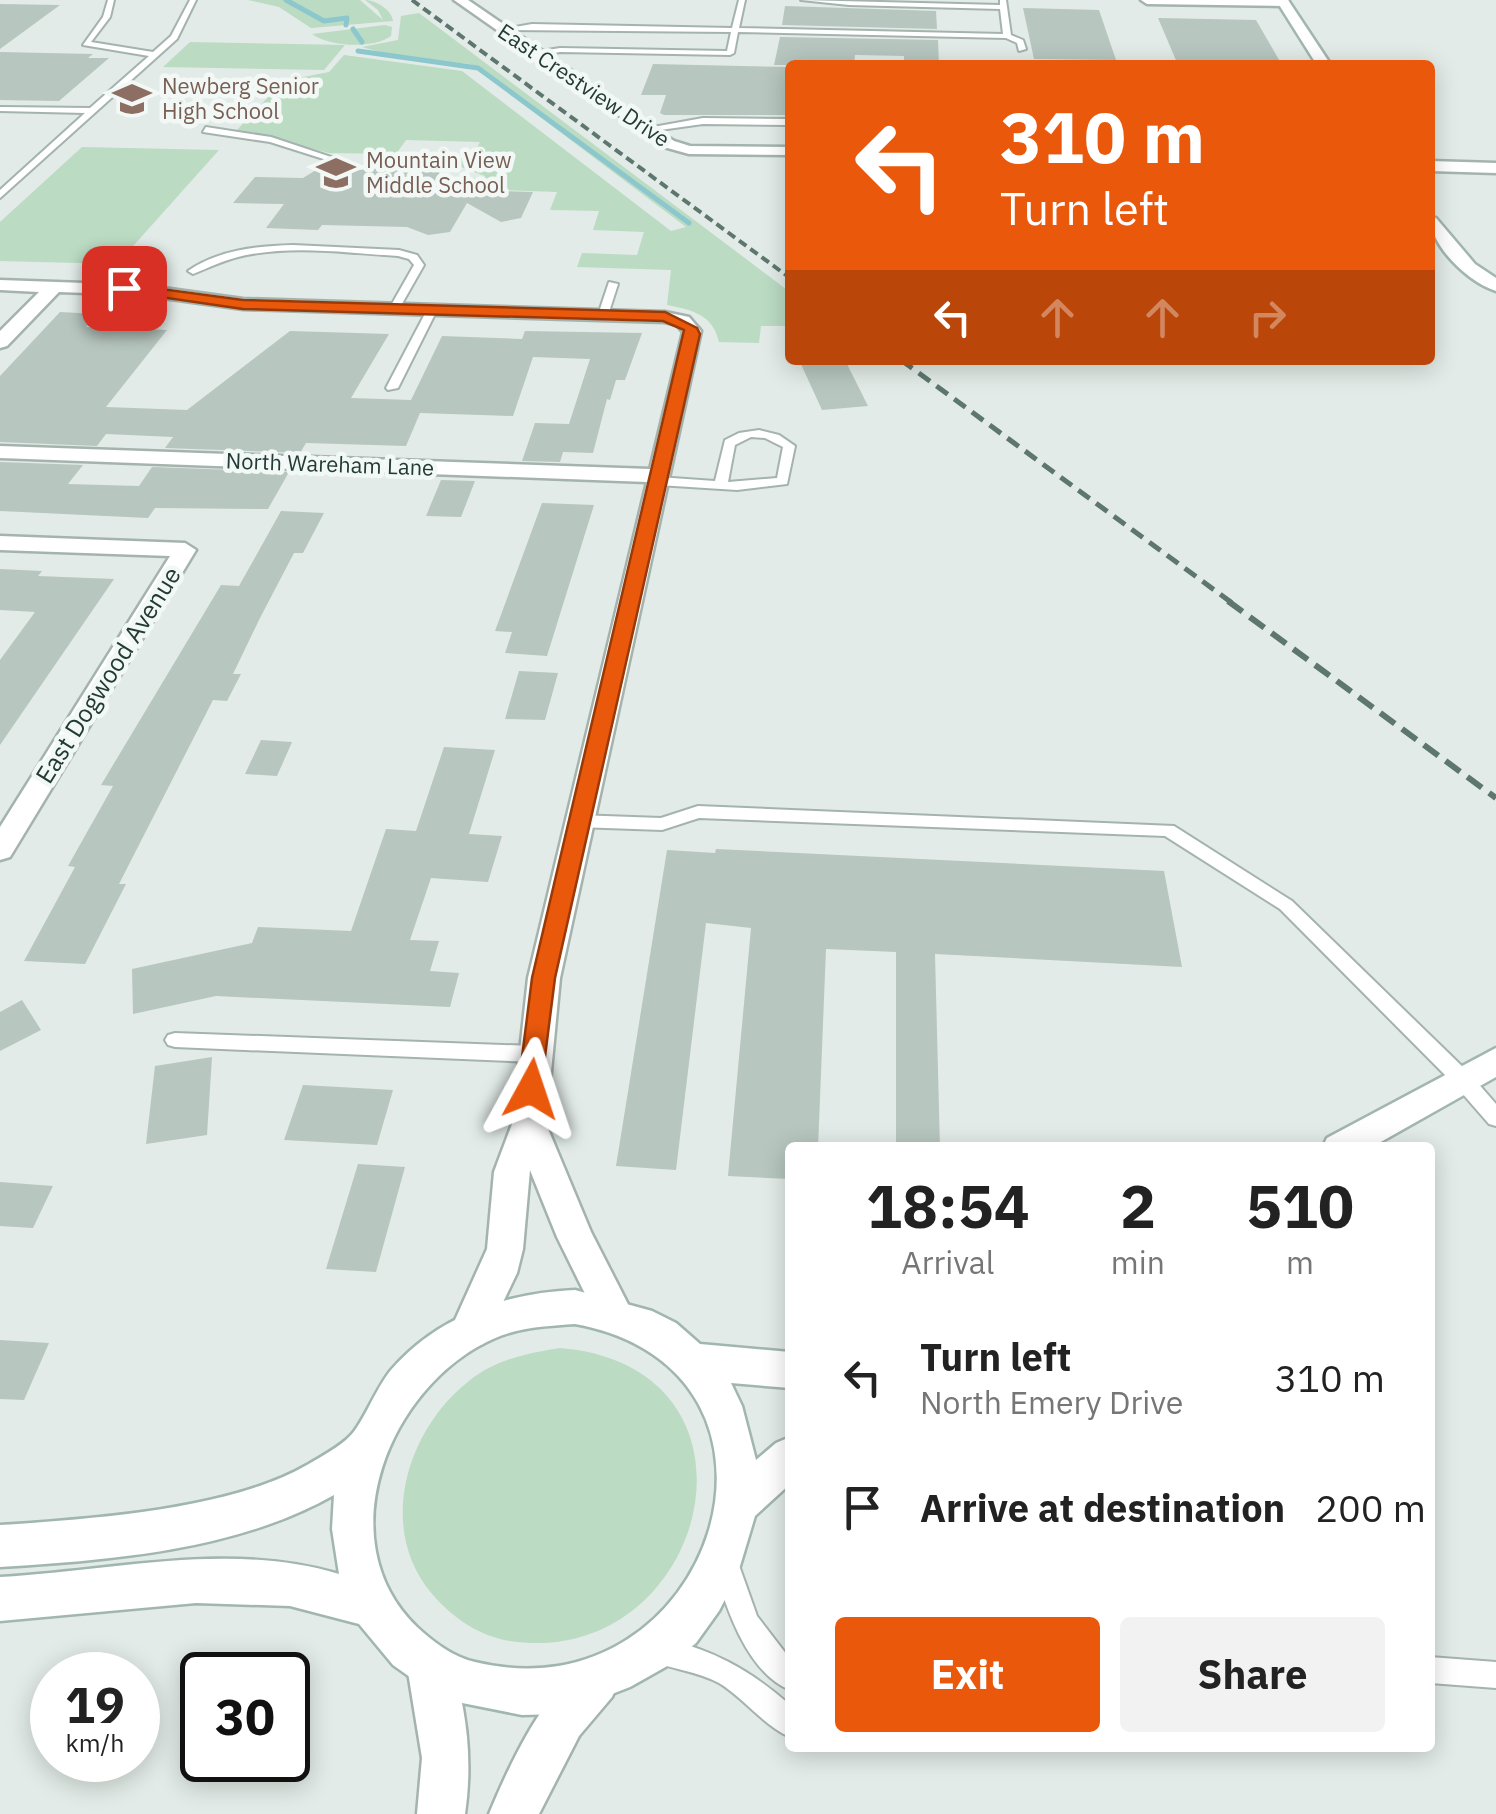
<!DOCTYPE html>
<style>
:root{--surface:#fff;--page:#f2f2f2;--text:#222;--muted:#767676;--accent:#ea580c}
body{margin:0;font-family:"IBM Plex Sans",sans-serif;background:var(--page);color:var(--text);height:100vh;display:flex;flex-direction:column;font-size:38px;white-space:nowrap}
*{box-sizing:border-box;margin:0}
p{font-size:32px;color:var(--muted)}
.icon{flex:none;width:55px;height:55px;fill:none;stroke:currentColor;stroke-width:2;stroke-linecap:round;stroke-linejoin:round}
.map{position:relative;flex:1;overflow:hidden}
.panel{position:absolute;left:785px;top:1142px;width:650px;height:610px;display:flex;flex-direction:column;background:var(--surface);border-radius:10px;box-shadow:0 5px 25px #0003}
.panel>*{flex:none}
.guide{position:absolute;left:785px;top:60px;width:650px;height:305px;border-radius:10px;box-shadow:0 5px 25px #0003;background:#ea580c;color:#fff;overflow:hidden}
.speed{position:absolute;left:30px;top:1652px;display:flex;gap:20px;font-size:50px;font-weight:700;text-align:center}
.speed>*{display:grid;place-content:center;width:130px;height:130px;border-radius:50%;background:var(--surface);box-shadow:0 5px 25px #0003;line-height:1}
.speed small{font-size:25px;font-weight:400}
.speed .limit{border:5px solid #111;border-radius:15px;background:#fff;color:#111}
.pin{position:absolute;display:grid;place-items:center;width:85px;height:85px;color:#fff;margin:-42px;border-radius:20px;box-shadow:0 5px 15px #0006}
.me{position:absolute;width:110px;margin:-55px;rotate:5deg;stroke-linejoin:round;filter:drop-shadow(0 0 8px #0008)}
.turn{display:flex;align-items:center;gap:35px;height:210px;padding:0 50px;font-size:45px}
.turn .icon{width:130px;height:130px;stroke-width:2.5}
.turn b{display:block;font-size:70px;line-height:85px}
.lanes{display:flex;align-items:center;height:95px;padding:0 50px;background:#0003;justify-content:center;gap:50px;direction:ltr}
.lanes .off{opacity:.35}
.eta{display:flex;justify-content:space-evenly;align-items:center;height:170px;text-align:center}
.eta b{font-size:60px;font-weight:700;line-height:70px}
.cta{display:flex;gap:20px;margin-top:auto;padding:20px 50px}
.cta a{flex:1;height:115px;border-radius:10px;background:var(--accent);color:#fff;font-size:40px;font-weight:700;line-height:115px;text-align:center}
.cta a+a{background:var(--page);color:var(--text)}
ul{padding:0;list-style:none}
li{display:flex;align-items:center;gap:30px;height:130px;padding:0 50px}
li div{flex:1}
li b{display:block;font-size:38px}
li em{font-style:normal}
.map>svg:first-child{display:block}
.green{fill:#bbdbc3}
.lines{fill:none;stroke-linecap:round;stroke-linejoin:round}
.stream{stroke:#8cc7ce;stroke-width:5}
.building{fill:#b7c6bf}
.service-casing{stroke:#a5b3ae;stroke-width:4}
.minor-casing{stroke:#a5b3ae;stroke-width:5}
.tertiary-casing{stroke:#a5b3ae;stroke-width:5}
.secondary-casing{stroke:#a1b6ae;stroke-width:5}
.service{fill:#fff;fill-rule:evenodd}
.minor{fill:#fff;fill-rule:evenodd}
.tertiary{fill:#fff;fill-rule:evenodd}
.secondary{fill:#fff;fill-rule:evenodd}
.rail-far2{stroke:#5d776f;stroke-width:4;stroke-dasharray:9 5;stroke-linecap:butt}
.rail-far1{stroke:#5d776f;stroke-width:5;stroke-dasharray:14 8;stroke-linecap:butt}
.rail{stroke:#5d776f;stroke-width:6;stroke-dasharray:18 9;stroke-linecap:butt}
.route{fill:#ea580c;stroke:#983908;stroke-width:2.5}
.labels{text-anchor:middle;stroke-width:9;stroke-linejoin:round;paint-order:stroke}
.far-street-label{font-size:22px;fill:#233b34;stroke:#f2f8f5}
.far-education-label{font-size:22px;fill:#785e54;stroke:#f2f8f5;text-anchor:start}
.street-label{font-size:25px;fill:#233b34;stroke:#f2f8f5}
</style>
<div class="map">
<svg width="1496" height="1814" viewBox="0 0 1496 1814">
<rect width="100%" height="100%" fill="#e2ebe7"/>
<!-- green -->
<g class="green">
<path d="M 248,0 L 360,0 L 383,20 L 378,10 L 365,0 C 376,0 392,10 393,21 L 311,28 L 279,7 Z"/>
<path d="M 419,13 L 790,292 L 790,326 L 761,326 L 759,343 L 719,342 C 713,315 693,310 667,305 L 671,270 L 577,267 L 582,253 L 637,255 L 644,232 L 593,230 L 599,211 L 550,210 L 557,192 L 504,190 L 498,200 L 481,186 L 485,176 L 453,164 L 456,158 L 472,158 L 480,142 L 406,140 L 396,154 L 329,153 L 237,130 L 283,81 L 329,72 L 344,55 L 462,71 L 671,231 L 686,227 L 470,64 L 393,56 L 362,47 L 398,40 L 401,16 Z"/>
<path d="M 385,25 L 392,27 L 391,36 C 373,49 330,47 312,34 Z"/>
<path d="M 190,42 L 345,45 L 324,70 L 163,67 Z"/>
<path d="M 82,147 L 219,150 L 117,264 L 0,261 L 0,222 Z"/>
<path d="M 560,1348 C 785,1367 707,1671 510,1641 C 479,1636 453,1618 433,1595 C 376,1530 406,1430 469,1381 C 495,1360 527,1353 560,1348 Z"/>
</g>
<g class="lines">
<!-- stream -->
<g class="stream">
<path d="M 286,0 L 324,21 L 347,18 L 346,25"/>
<path d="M 353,29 L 362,42"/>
<path d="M 358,51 L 478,68 L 689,223"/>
</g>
</g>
<!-- building -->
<g class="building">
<path d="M 0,4 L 60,5 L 0,49 Z"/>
<path d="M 785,6 L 936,11 L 937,29 L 782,25 Z"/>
<path d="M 1023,8 L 1099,10 L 1116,60 L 1034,59 Z"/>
<path d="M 1158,18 L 1256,20 L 1282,65 L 1178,65 Z"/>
<path d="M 780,37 L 938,40 L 939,65 L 904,65 L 904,56 L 855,55 L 854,65 L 774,65 Z"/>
<path d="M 0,52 L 93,54 L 88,58 L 109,58 L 59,101 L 0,100 Z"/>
<path d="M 653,64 L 790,67 L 790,115 L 664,115 L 660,113 L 666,95 L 641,95 Z"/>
<path d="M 369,163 L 444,165 L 437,177 L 477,178 L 471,190 L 533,192 L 521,218 L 501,222 L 467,203 L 450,232 L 428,235 L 407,227 L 322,225 L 318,230 L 266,228 L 284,204 L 233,203 L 255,177 L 303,178 L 321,167 L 364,170 Z"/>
<path d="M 60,312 L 98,314 L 86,327 L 167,330 L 106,407 L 187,410 L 290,331 L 389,334 L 351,398 L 411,400 L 442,336 L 522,339 L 525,331 L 642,333 L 625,380 L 616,380 L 610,400 L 607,399 L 593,453 L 563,452 L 560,462 L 522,461 L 535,423 L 569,424 L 590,359 L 533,357 L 513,416 L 420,413 L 406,446 L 306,443 L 300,453 L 165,448 L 173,437 L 106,434 L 97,446 L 0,442 L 0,376 Z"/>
<path d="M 845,360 L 868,406 L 822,410 L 800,362 Z"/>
<path d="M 0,462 L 83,465 L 68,484 L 139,486 L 152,467 L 289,472 L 268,509 L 155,508 L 148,518 L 0,511 Z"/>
<path d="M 441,480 L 475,481 L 461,517 L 426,516 Z"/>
<path d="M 542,503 L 594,505 L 547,656 L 505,653 L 512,632 L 495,631 Z"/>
<path d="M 281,511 L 324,513 L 303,553 L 294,553 L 260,618 L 233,674 L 241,674 L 227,701 L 213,700 L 119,884 L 126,884 L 85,964 L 24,961 L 75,867 L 68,866 L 113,786 L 101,785 L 221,585 L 239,586 Z"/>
<path d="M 0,569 L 42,571 L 38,576 L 114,579 L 0,745 L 0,660 L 35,612 L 0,610 Z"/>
<path d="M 519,671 L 558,673 L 545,720 L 505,719 Z"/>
<path d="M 261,740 L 292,742 L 277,776 L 245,774 Z"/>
<path d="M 444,747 L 495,750 L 469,834 L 502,836 L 488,882 L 431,878 L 410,940 L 439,941 L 430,971 L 459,973 L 450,1007 L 216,996 L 133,1014 L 132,969 L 252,943 L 258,927 L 351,931 L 386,829 L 416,831 Z"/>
<path d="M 716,849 L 1164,871 L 1182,967 L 935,954 L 940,1148 L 896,1148 L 896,952 L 826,949 L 818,1148 L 790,1148 L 790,1179 L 728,1176 L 751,928 L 706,923 L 676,1170 L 616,1166 L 667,850 L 715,853 Z"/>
<path d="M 22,1000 L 41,1030 L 0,1051 L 0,1012 Z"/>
<path d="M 212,1057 L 207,1135 L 146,1144 L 155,1066 Z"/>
<path d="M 303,1085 L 393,1090 L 377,1145 L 284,1140 Z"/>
<path d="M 358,1164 L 405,1167 L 376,1272 L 326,1269 Z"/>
<path d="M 0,1182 L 53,1186 L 33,1228 L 0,1226 Z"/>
<path d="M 0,1340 L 49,1343 L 24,1400 L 0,1399 Z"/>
</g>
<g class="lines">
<!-- service casing -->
<g class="service-casing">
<g id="service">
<path d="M 108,0 L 114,0 L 110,17 L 91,42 L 153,52 L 171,36 L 190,0 L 196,0 L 177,39 L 0,198 L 0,190 L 85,113 L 0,111 L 0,107 L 90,108 L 149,56 L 83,45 L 103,17 Z"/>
<path d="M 739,0 L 745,0 L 739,28 L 1003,34 L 1000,9 L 849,5 L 801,0 L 1000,5 L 1000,0 L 1006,0 L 1011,35 L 1023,40 L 1026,49 L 1019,51 L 1017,43 L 1006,38 L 738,32 L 734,53 L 730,55 L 560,52 L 538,56 L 535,52 L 560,48 L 727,51 L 731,32 L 499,30 L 532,24 L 732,28 Z"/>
<path d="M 1024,62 L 1055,63 L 1059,65 L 1021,65 Z"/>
<path d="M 703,118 L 790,119 L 790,125 L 703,124 L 646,132 L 642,129 Z"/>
<path d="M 206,127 L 271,137 L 334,158 L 330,161 L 270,142 L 203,132 Z"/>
<path d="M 293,245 L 399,250 L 417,255 L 424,265 L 399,309 L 394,312 L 389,309 L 414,265 L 409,259 L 398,256 C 346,253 290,244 238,257 C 222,261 208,268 193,274 L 188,271 C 218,250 257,246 293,245 Z"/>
<path d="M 609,282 L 618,284 L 608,315 L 603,318 L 598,315 Z"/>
<path d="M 428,308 L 437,310 L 398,388 L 388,390 L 386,388 Z"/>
<path d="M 759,430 L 779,435 L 795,446 L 787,484 L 737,490 L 658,485 L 652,481 L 658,477 L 715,481 L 725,440 L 739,433 ZM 751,437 L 765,438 L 783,447 L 777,478 L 728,482 L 735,445 Z"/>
<path d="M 698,806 L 1174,826 L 1292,901 L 1469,1073 L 1496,1104 L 1496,1126 L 1489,1124 L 1455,1085 L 1280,909 L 1165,836 L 699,818 L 662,830 L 577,827 L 569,821 L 577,815 L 661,818 Z"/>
<path d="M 175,1033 L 533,1046 L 540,1049 L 543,1054 L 540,1059 L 533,1062 L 175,1047 L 168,1045 L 165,1040 L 168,1035 Z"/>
<path d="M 726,1550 L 735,1554 L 757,1616 L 790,1659 L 790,1690 C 746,1672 725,1605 713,1563 L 717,1554 Z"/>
<path d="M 659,1638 C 711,1648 750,1670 790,1705 L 790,1737 C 764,1726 744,1698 719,1683 C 697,1671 673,1670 650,1660 L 646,1651 L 650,1642 Z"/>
<path d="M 1430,1657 L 1496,1662 L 1496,1688 L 1430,1683 Z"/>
</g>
</g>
<!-- minor casing -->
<g class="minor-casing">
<g id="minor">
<path d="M 454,0 L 468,0 L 674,141 L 690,146 L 790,147 L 790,155 L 689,154 L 664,147 Z"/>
<path d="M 1141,0 L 1288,0 L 1289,2 L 1283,6 L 1147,4 Z"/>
<path d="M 0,280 L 141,285 L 243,299 L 665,312 L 689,317 L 701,331 L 560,978 L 546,1124 L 591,1232 L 633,1314 L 627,1326 L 614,1331 L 601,1326 L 557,1237 L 530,1170 L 523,1249 L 517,1273 L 483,1344 L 469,1349 L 455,1344 L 450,1331 L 487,1249 L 494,1172 L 512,1124 L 528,978 L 647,482 L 0,458 L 0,446 L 650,469 L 683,332 L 677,325 L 665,322 L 243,309 L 141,295 L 59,292 L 7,346 L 0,348 L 0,331 L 39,292 L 0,290 Z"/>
<path d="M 0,536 L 185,543 L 196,550 L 10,857 L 0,860 L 0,827 L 170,556 L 0,550 Z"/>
</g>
</g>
<!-- tertiary casing -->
<g class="tertiary-casing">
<g id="tertiary">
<path d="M 1430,161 L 1496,163 L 1496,173 L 1430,171 Z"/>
<path d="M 430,1643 L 446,1650 C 467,1701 473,1760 465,1814 L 417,1814 L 422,1758 L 407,1666 L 414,1650 Z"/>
<path d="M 596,1658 L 612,1665 L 619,1681 L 612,1697 L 579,1736 L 539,1814 L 489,1814 C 508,1768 549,1678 596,1658 Z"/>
</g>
</g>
<!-- secondary casing -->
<g class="secondary-casing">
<g id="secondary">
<path d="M 1276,0 L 1288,0 L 1331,65 L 1317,65 Z"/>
<path d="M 1430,216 L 1436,218 L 1475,264 L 1496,278 L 1496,291 C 1468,282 1430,246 1430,216 Z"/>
<path d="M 1496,1048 L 1496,1077 L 1370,1148 L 1322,1148 L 1327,1138 Z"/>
<path d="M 575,1290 L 652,1311 L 676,1323 L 700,1344 L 790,1352 L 790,1388 L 731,1383 L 742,1406 L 756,1460 L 776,1443 L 790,1437 L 790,1484 L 755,1516 L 737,1576 L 719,1611 L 696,1643 L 669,1665 L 630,1687 L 561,1714 L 522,1715 L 457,1702 L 424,1687 L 393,1665 L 359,1624 L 290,1606 L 196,1603 L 0,1621 L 0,1577 C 112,1571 229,1541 339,1574 L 332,1529 L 334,1495 C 235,1551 111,1560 0,1567 L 0,1525 C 89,1519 229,1510 307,1465 C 320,1457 340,1447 351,1435 C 363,1423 376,1388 391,1370 C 438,1316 505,1293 575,1290 ZM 575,1324 C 826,1370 713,1720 475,1662 C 453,1657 433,1642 417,1627 C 326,1540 390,1385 493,1339 C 519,1327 548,1326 575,1324 Z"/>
</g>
</g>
<!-- service -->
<use href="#service" class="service"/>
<!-- minor -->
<use href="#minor" class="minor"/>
<!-- tertiary -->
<use href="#tertiary" class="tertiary"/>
<!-- secondary -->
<use href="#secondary" class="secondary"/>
<!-- rail-far2 -->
<path class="rail-far2" d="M 412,0 L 790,278"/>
<!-- rail-far1 -->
<path class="rail-far1" d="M 901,360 L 1232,603"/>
<!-- rail -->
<path class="rail" d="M 1228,601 L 1496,798"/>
</g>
<!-- route -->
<path class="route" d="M 124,284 L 243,300 L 665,312 L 697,328 L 700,334 L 555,978 L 540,1096 L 531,1099 L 522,1096 L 518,1089 L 532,978 L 684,330 L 663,321 L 243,309 L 119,291 L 119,286 Z"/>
<!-- icons -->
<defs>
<g id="school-bare" transform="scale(3)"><path d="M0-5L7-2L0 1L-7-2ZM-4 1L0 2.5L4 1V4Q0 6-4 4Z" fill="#8d6e63" stroke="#f2f8f5" stroke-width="2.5" paint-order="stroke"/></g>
</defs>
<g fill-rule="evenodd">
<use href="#school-bare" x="132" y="99"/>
<use href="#school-bare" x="336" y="173"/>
</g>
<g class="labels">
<!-- far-street labels -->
<g class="far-street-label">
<text transform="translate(584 85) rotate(34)" y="8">East Crestview Drive</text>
<text transform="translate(330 464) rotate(2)" y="8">North Wareham Lane</text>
</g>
<!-- far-education labels -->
<g class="far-education-label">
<text x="162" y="94">Newberg Senior<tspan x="162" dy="25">High School</tspan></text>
<text x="366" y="168">Mountain View<tspan x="366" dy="25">Middle School</tspan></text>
</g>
<!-- street labels -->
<g class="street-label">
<text transform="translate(108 675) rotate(-58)" y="9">East Dogwood Avenue</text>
</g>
</g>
</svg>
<div class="speed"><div>19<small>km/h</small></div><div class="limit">30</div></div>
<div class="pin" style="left:124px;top:288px;background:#d93025"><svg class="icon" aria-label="arrive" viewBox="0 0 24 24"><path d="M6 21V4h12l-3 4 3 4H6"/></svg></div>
<svg class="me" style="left:531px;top:1089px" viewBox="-20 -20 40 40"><path d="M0-17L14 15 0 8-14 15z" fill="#ea580c" stroke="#fff" stroke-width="4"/></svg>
<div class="guide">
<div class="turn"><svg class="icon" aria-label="left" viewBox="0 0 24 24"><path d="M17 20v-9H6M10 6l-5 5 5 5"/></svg><div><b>310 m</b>Turn left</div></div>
<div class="lanes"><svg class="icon" aria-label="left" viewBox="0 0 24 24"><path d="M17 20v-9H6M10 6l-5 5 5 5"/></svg><svg class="icon off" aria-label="ahead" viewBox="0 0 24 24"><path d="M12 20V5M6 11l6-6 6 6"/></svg><svg class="icon off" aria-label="ahead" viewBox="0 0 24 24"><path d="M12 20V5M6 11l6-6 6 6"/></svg><svg class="icon off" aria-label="right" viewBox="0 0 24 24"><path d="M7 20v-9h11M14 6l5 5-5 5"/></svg></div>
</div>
<section class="panel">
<div class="eta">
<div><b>18:54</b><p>Arrival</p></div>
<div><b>2</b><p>min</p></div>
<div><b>510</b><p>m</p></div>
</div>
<ul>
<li><svg class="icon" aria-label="left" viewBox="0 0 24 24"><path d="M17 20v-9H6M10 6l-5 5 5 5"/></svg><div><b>Turn left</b><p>North Emery Drive</p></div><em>310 m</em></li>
<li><svg class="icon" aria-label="arrive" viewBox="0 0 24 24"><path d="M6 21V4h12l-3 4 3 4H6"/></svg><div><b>Arrive at destination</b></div><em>200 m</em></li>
</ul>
<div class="cta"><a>Exit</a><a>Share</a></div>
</section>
</div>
